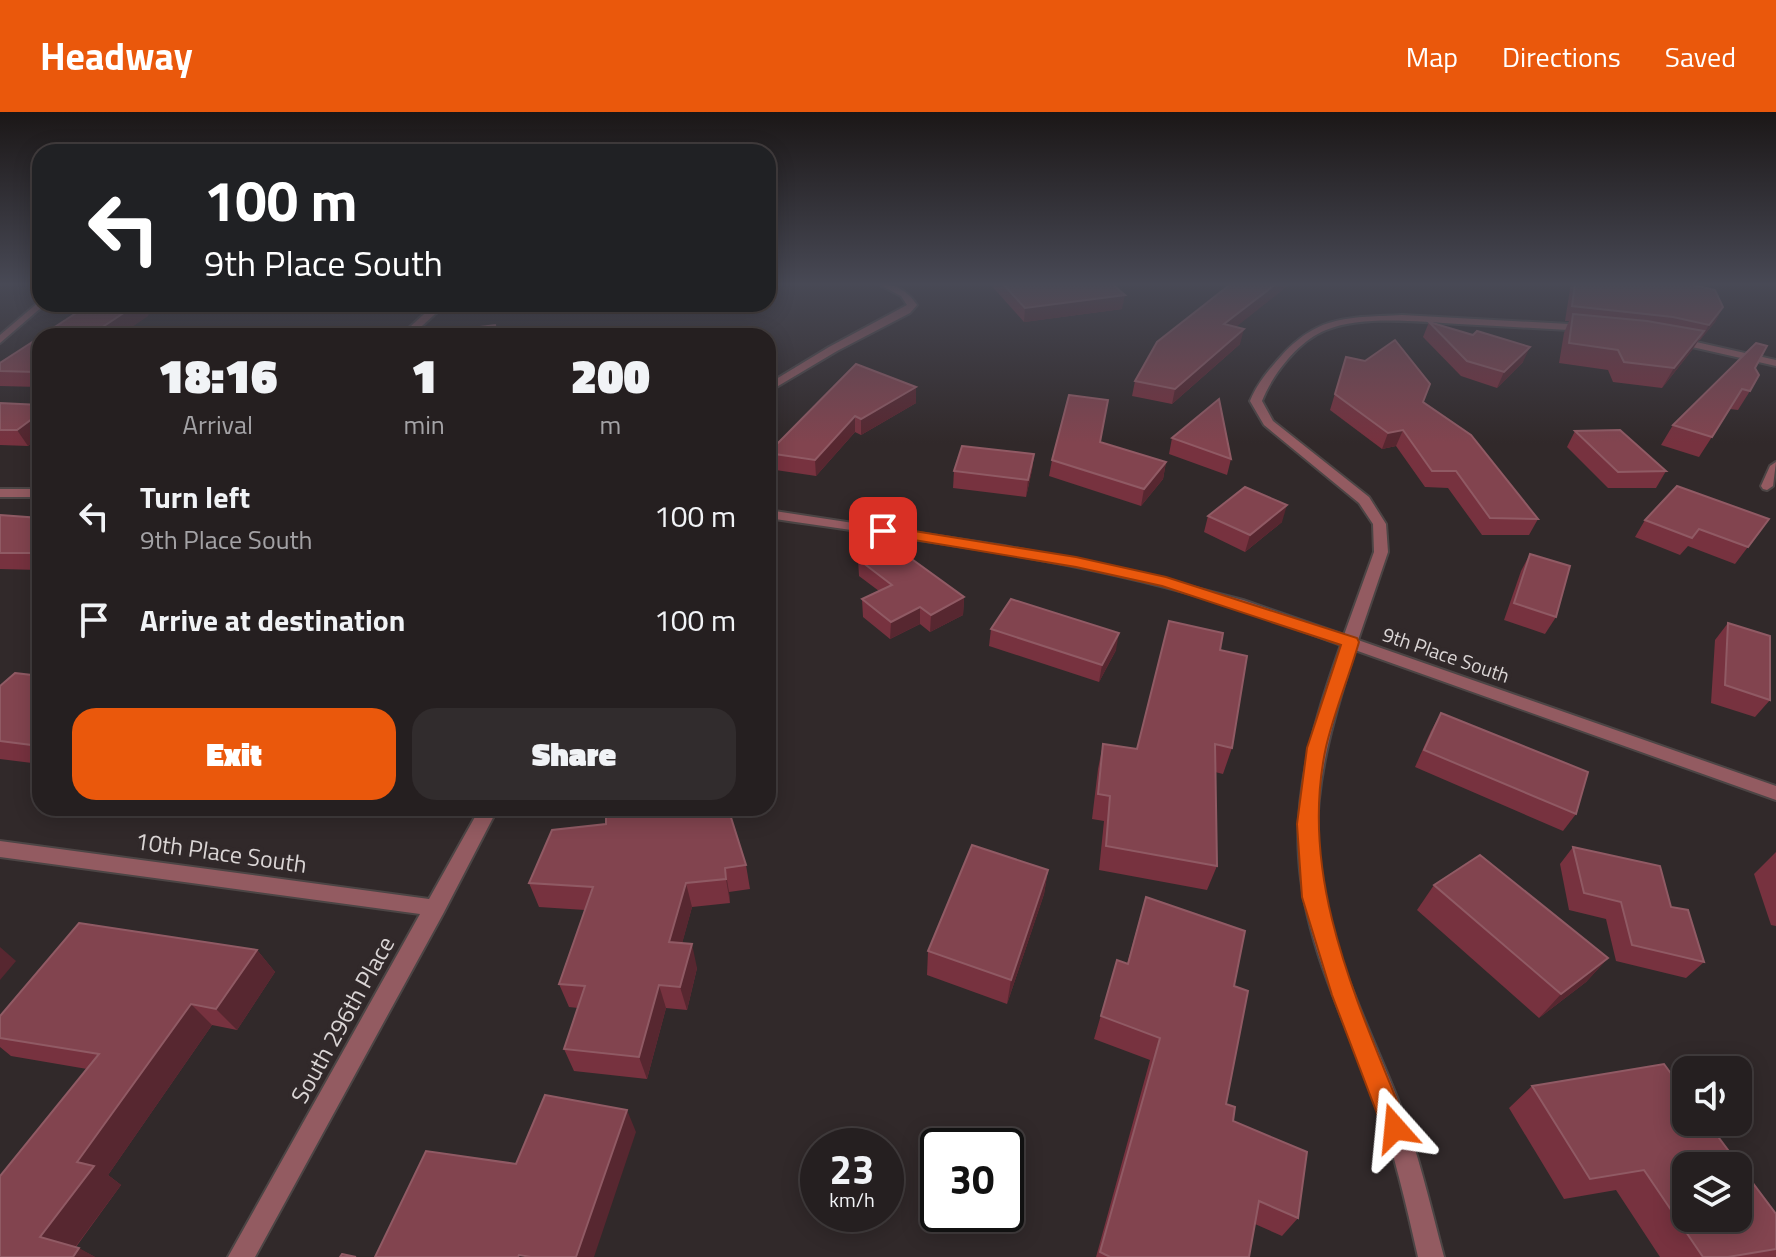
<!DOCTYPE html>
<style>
:root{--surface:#251f20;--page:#312c2d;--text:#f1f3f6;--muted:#a3a2a5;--line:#423d3e;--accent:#ea580c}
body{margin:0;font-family:"Titillium Web",sans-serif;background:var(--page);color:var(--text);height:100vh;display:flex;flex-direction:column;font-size:30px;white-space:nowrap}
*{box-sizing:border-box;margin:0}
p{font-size:26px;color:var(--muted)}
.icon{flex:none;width:44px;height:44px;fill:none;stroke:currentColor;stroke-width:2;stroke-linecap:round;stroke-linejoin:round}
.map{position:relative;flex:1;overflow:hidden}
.details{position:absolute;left:32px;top:216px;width:744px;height:488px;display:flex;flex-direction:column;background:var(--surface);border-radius:24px;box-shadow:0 4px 20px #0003,0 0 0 2px var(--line)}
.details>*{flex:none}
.guide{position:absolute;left:32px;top:32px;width:744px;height:168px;border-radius:24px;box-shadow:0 4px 20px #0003,0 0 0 2px var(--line);background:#202124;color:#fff;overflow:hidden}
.fabs{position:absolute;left:1672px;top:944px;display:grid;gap:16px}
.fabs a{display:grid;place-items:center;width:80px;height:80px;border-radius:16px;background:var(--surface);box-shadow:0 4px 20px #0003,0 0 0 2px var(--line);font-size:40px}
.speed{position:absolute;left:800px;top:1016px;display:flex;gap:16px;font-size:40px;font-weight:700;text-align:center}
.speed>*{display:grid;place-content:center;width:104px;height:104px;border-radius:50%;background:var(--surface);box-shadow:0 4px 20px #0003,0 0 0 2px var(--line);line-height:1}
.speed small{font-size:20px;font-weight:400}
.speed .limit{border:4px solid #111;border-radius:12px;background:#fff;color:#111}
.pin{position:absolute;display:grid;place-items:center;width:68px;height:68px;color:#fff;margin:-34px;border-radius:16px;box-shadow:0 4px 12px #0006}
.me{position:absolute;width:88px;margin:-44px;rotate:342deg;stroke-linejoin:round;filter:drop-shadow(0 0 6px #0008)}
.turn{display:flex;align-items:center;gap:28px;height:168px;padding:0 40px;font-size:36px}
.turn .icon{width:104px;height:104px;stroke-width:2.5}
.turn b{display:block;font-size:56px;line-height:68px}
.eta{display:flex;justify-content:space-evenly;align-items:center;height:136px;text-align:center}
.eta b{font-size:48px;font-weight:800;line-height:56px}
.cta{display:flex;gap:16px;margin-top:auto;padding:16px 40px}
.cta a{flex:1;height:92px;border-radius:24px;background:var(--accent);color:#fff;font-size:32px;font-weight:800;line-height:92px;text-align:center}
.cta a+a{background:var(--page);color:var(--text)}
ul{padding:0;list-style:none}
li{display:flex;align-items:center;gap:24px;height:104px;padding:0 40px}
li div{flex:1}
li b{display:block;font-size:30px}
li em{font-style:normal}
header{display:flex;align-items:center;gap:48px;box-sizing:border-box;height:112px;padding:0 40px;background:var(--accent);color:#fff}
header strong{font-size:38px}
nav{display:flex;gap:44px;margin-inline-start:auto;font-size:28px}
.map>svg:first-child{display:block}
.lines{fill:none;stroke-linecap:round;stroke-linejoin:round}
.minor-casing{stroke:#4c4545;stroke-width:4}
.minor{fill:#935b61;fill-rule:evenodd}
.wall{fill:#77323f}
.shaded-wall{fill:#572730}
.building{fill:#82444f;stroke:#905a64;stroke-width:2;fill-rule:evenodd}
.route{fill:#ea580c;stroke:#983908;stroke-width:2}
.labels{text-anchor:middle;stroke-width:8;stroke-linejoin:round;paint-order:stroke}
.street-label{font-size:20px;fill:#dad5d5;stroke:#31292a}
.near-street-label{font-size:24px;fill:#dad5d5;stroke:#31292a}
</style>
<header>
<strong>Headway</strong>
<nav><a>Map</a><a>Directions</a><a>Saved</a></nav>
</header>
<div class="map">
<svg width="1776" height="1145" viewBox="0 0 1776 1145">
<rect width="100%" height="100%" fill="#31292a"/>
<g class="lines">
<!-- minor casing -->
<g class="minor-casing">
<g id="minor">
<path d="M 876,171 C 894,171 907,178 917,193 L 910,201 L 837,239 L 768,280 L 768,272 L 829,235 L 907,193 L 901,184 Z"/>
<path d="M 40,189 L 40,192 L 45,192 L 43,194 L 0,231 L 0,223 Z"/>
<path d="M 435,192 L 446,192 L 411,224 L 400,224 Z"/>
<path d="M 1402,203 L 1587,213 L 1592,216 L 1587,219 C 1544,217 1502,214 1459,212 C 1419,210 1363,203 1326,218 C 1298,229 1272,263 1262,289 L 1273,309 L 1369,385 L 1386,412 L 1388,440 L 1358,528 L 1776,674 L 1776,688 L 1355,538 C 1334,604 1312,676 1318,746 C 1325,831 1367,909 1398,988 C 1418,1039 1430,1092 1444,1145 L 1418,1145 C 1406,1092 1394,1039 1375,987 C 1345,909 1304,831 1299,746 C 1294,674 1317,600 1341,533 C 1305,520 1269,506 1232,494 C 1082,447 923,429 768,406 L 768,398 L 1004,434 L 1122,457 L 1243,488 L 1344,523 L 1374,440 L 1373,412 L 1359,391 L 1264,313 L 1250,289 C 1258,270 1269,258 1282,243 C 1320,202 1350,206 1402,203 Z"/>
<path d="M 1674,225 L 1776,248 L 1776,254 L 1670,230 L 1669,228 Z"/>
<path d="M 1776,350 L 1773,374 L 1767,378 L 1763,377 L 1761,374 L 1770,354 Z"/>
<rect x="0" y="377" width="40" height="8"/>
<path d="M 480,696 L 498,696 L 443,802 L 255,1145 L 228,1145 L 420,802 L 0,745 L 0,729 L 429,787 Z"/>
</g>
</g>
<!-- minor -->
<use href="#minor" class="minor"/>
</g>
<!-- wall -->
<g class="wall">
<path d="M 989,171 L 1111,171 L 1122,197 L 1024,210 Z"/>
<path d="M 1291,171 L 1235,215 L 1240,232 L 1172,292 L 1132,284 L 1135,269 Z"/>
<path d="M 1571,171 L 1696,171 L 1695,173 L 1723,195 L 1715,210 L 1700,228 L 1699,228 L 1692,238 L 1662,276 L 1613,270 L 1608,258 L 1559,251 L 1564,221 L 1569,209 L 1565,209 Z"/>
<path d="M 1429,210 L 1523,250 L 1497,276 L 1461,264 L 1423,225 Z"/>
<path d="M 40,225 L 40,275 L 0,274 L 0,251 Z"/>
<path d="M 1346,245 L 1423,290 L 1538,407 L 1529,423 L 1482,423 L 1448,376 L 1425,375 L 1396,334 L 1382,337 L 1330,298 Z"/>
<path d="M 1755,256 L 1750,279 L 1738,298 L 1730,297 L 1699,345 L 1661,333 L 1673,313 Z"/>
<path d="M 916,275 L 916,291 L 861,323 L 855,320 L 816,364 L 769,357 L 768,341 Z"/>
<path d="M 0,291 L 40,293 L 40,325 L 28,334 L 0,333 Z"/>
<path d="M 1575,319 L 1666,359 L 1656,376 L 1608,376 L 1567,335 Z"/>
<path d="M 1172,326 L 1231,347 L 1227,363 L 1169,342 Z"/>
<path d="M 1100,330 L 1166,350 L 1163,367 L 1141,394 L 1049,364 L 1052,348 Z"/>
<path d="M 1034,342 L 1032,358 L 1026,385 L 953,376 L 954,359 Z"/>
<path d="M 0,403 L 40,406 L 40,458 L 0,457 Z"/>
<path d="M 1208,404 L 1282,410 L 1245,440 L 1204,420 Z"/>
<path d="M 1769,407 L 1735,452 L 1688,434 L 1680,443 L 1635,425 L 1645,408 Z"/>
<path d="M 1530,442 L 1556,505 L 1545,522 L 1504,508 L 1521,459 Z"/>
<path d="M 858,447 L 964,485 L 963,503 L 930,520 L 920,512 L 890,527 L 863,505 L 862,487 L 879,479 L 859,464 Z"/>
<path d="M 1728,511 L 1770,588 L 1755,605 L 1711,591 L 1715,528 Z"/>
<path d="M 991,517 L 1116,538 L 1099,570 L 989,534 Z"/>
<path d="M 1220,538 L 1232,636 L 1223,662 L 1215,660 L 1217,754 L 1207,778 L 1099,758 L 1104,709 L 1092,707 L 1098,657 L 1103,632 L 1137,637 Z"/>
<path d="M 40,564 L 40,652 L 0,647 L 0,574 Z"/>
<path d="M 1441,601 L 1576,702 L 1563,719 L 1415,655 L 1431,619 Z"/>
<path d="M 606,696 L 686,696 L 686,699 L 746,753 L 750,777 L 729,780 L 730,791 L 692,795 L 682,831 L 697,856 L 687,898 L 666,896 L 647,967 L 574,959 L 564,937 L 578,896 L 569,895 L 559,872 L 585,798 L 539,795 L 529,771 L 606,712 Z"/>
<path d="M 1573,735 L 1671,795 L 1704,850 L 1686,866 L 1616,849 L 1606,807 L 1569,798 L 1560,752 Z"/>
<path d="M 1776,740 L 1776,814 L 1771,813 L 1754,762 Z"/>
<path d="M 1048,758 L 1044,782 L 1007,892 L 927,863 L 928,839 Z"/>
<path d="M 1434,773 L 1608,846 L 1586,870 L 1539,906 L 1417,798 Z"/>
<path d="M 1146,785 L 1234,874 L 1226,992 L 1233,1009 L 1298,1106 L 1282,1124 L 1255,1112 L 1249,1145 L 1096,1145 L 1150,948 L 1094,927 L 1117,848 L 1127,852 Z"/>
<path d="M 257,838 L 275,860 L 237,918 L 212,913 L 108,1063 L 121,1073 L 76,1135 L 95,1145 L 0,1145 L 87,957 L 11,944 L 0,935 L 0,904 Z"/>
<path d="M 1532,974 L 1776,1102 L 1776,1145 L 1660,1145 L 1616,1078 L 1564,1087 L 1509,996 Z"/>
</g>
<!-- shaded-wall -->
<g class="shaded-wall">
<path d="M 1277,171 L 1291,171 L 1221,227 L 1224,212 Z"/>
<path d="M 1125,183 L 1122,197 L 1024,210 L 1025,196 Z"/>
<path d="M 137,192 L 152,192 L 148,204 L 119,224 L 89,224 Z"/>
<path d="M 1723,195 L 1715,210 L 1700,228 L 1709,213 Z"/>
<path d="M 1244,217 L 1240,232 L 1172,292 L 1175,277 Z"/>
<path d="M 1704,219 L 1692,238 L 1662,276 L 1674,256 Z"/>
<path d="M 1530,235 L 1523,250 L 1497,276 L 1504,260 Z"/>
<path d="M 40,257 L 40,268 L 35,260 Z"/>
<path d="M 916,275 L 916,291 L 861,323 L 861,307 Z"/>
<path d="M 40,301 L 40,325 L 28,334 L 17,318 Z"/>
<path d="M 855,304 L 855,320 L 816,364 L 815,348 Z"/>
<path d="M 1403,318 L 1396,334 L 1382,337 L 1388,321 Z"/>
<path d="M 1034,342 L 1032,358 L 1026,385 L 1028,368 Z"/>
<path d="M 1166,350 L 1163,367 L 1141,394 L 1144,377 Z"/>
<path d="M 1287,393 L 1282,410 L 1245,440 L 1250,423 Z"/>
<path d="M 964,485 L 963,503 L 930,520 L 931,503 Z"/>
<path d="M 920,495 L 920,512 L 890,527 L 891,510 Z"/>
<path d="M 1119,521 L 1116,538 L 1099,570 L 1102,553 Z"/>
<path d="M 725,756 L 729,780 L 730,791 L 726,767 Z"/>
<path d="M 1048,758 L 1044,782 L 1007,892 L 1011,868 Z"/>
<path d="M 686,771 L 692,795 L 676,854 L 669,830 Z"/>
<path d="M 692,832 L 697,856 L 687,898 L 680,875 Z"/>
<path d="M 0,835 L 16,849 L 0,868 Z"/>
<path d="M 257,838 L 275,860 L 237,918 L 216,897 Z"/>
<path d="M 1608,846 L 1586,870 L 1539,906 L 1561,882 Z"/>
<path d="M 659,873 L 666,896 L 647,967 L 639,945 Z"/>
<path d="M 191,892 L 212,913 L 108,1063 L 121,1073 L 70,1142 L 40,1125 L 77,1050 Z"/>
<path d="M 627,998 L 636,1020 L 594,1145 L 576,1145 Z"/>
<path d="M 79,1136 L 95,1145 L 73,1145 Z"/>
</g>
<!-- building -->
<g class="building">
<path d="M 1002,171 L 1111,171 L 1125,183 L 1025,196 Z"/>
<path d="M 1232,171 L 1277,171 L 1224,212 L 1244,217 L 1175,277 L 1135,269 L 1157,230 Z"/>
<path d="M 1575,171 L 1695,171 L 1694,173 L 1715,178 L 1723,195 L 1709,213 L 1673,205 L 1572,194 Z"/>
<path d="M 90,192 L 137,192 L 89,224 L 41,224 Z"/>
<path d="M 1573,202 L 1647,209 L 1704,219 L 1674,256 L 1624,250 L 1618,238 L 1569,231 Z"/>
<path d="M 1429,210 L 1473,223 L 1477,219 L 1530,235 L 1504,260 L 1467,249 Z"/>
<path d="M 495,213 L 497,224 L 464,224 L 463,217 Z"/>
<path d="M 40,225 L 40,257 L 35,260 L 0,259 L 0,251 Z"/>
<path d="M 1395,228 L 1430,272 L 1423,290 L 1471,323 L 1538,407 L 1490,406 L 1456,359 L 1432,359 L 1403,318 L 1388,321 L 1335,282 L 1346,245 L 1365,249 Z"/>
<path d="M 1756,231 L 1767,234 L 1755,256 L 1759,263 L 1750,279 L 1742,277 L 1712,325 L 1673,313 Z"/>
<path d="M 856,252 L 916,275 L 861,307 L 855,304 L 815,348 L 768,341 Z"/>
<path d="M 1069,283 L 1108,288 L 1100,330 L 1166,350 L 1144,377 L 1052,348 Z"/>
<path d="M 1219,287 L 1231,347 L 1172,326 Z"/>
<path d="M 0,291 L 40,293 L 40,301 L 17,318 L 0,318 Z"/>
<path d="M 1620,318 L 1666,359 L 1618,360 L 1575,319 Z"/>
<path d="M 962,334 L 1034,342 L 1028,368 L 954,359 Z"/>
<path d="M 1677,374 L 1769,407 L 1748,435 L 1699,417 L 1692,426 L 1645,408 Z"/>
<path d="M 1245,375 L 1287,393 L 1250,423 L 1208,404 Z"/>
<path d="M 0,403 L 40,406 L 40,441 L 0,441 Z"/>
<path d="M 891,432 L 964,485 L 931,503 L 920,495 L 891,510 L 862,487 L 892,473 L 858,447 Z"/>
<path d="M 1530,442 L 1570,454 L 1556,505 L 1514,491 Z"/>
<path d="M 1011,487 L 1119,521 L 1102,553 L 991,517 Z"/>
<path d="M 1169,509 L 1223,521 L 1220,538 L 1247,544 L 1232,636 L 1215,632 L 1217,754 L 1106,734 L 1110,684 L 1098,682 L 1103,632 L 1137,637 Z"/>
<path d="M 1728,511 L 1770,524 L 1770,588 L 1725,573 Z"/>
<path d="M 15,561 L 40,564 L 40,634 L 0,629 L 0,574 Z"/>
<path d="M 1441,601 L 1588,660 L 1576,702 L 1424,638 Z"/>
<path d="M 606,696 L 684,696 L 684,700 L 712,696 L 728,696 L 746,753 L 725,756 L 726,767 L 686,771 L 669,830 L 692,832 L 680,875 L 659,873 L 639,945 L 564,937 L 585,874 L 559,872 L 593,775 L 529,771 L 552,718 L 606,712 Z"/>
<path d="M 972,733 L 1048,758 L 1011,868 L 928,839 Z"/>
<path d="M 1573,735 L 1660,754 L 1671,795 L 1688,798 L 1704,850 L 1632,833 L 1621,790 L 1584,781 Z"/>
<path d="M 1480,743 L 1608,846 L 1561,882 L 1434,773 Z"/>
<path d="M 1146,785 L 1245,819 L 1234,874 L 1248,879 L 1226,992 L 1235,995 L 1233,1009 L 1307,1040 L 1298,1106 L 1259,1089 L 1249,1145 L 1110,1145 L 1100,1140 L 1160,926 L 1101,904 L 1117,848 L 1128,852 Z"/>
<path d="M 79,811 L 257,838 L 216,897 L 191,892 L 77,1050 L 94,1054 L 40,1125 L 79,1136 L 73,1145 L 0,1145 L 0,1064 L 99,942 L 0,926 L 0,904 Z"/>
<path d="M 1664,952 L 1686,982 L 1686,1010 L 1707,1010 L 1776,1102 L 1776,1137 L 1728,1145 L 1703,1145 L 1644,1058 L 1590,1067 L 1532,974 ZM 1686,1054 L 1738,1054 L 1738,1106 L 1686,1106 Z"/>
<path d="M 545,983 L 627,998 L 576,1145 L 531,1145 L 519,1143 L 518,1145 L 375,1145 L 426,1039 L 516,1052 Z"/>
<path d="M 342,1142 L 356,1145 L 340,1145 Z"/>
</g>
<!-- sky -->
<linearGradient id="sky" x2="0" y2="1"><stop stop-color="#1b1717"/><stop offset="0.52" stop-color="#484955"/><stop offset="1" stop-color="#484955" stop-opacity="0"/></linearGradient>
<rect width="1776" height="331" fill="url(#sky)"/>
<!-- route -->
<path class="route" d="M 883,414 L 1076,445 L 1166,465 L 1357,526 L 1359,530 C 1349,565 1334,600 1326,635 C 1297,769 1360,895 1408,1016 L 1404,1025 L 1395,1029 L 1386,1025 L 1332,883 L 1302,785 L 1297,712 L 1307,636 L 1341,533 L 1162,474 L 1076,455 L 878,422 L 878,416 Z"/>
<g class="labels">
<!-- street labels -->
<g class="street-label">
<text transform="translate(1446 543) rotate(19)" y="7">9th Place South</text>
</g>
<!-- near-street labels -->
<g class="near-street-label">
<text transform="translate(221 741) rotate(8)" y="8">10th Place South</text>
<text transform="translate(343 908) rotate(-61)" y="8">South 296th Place</text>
</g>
</g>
</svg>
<div class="fabs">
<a><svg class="icon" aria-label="sound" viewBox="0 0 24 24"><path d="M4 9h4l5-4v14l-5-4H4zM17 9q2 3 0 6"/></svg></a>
<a><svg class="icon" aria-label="layers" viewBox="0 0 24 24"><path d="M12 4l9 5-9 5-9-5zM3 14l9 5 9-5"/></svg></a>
</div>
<div class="speed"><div>23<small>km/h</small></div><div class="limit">30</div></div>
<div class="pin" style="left:883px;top:419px;background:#d93025"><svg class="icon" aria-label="arrive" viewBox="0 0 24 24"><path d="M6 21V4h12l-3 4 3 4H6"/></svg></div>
<svg class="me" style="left:1395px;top:1016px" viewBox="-20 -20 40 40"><path d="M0-17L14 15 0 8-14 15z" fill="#ea580c" stroke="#fff" stroke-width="4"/></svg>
<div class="guide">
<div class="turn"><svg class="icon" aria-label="left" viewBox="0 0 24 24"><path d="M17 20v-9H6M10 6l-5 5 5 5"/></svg><div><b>100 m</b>9th Place South</div></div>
</div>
<section class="details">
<div class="eta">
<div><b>18:16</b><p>Arrival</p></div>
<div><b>1</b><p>min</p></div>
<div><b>200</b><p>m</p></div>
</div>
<ul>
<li><svg class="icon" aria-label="left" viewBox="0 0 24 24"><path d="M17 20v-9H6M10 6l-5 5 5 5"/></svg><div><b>Turn left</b><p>9th Place South</p></div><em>100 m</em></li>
<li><svg class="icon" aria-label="arrive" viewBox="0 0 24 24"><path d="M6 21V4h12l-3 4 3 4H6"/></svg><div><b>Arrive at destination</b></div><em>100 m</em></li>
</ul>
<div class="cta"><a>Exit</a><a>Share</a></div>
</section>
</div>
